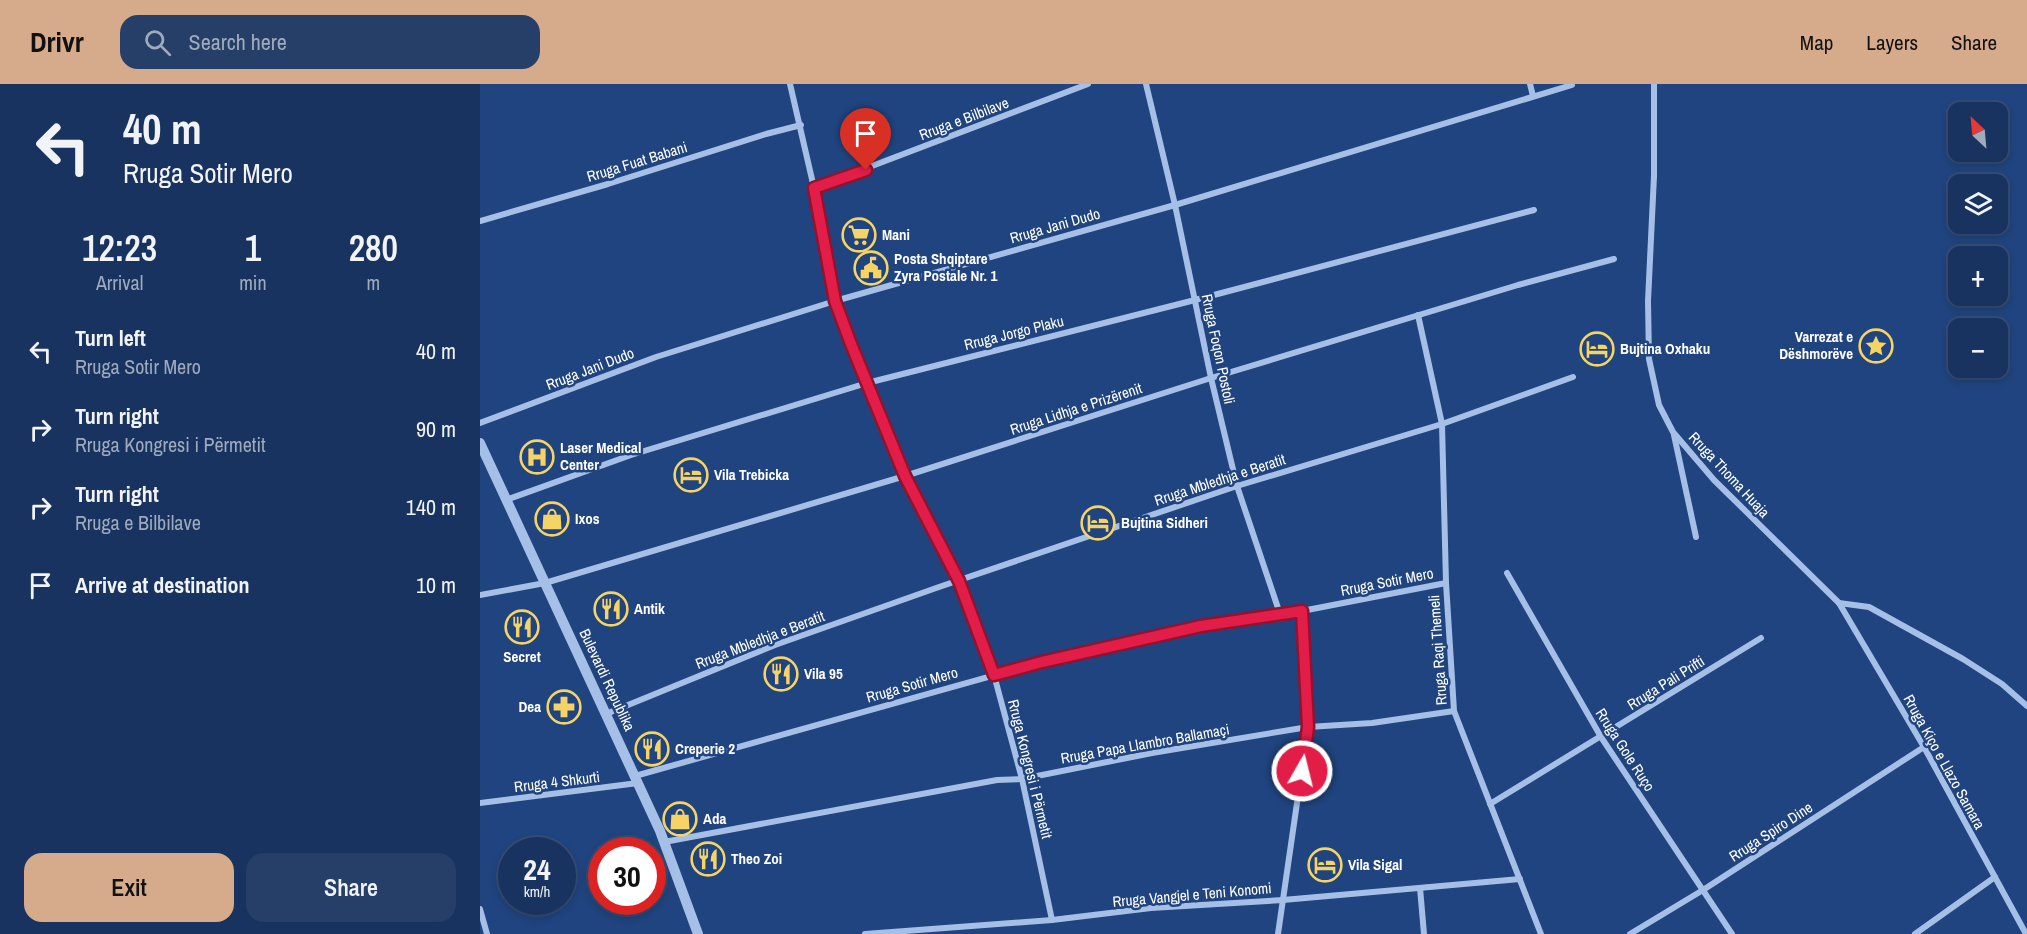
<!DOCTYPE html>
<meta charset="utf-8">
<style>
:root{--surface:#18335f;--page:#253f68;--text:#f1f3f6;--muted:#9faabd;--line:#364e74;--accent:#d6ab8b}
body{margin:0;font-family:"Archivo Narrow",sans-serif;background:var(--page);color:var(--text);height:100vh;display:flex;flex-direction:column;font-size:22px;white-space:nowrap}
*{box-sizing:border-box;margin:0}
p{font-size:20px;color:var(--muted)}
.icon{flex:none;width:33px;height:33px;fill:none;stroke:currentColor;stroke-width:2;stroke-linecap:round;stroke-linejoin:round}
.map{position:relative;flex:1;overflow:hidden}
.sheet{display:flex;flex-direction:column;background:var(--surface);width:480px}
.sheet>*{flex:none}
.guide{background:#18335f;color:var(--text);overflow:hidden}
.needle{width:39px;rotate:334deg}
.tools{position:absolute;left:1468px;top:18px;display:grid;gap:12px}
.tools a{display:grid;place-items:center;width:60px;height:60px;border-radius:12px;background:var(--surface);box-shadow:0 3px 9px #0003,0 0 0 2px var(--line);font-size:30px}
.speed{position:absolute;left:18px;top:753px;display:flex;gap:12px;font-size:30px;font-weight:700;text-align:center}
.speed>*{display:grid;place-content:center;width:78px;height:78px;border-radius:50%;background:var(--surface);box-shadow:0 3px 9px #0003,0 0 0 2px var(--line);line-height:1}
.speed small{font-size:15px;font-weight:400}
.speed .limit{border:9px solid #d22;background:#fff;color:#111}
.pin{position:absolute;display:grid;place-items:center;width:51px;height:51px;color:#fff;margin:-62px -26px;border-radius:50% 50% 50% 0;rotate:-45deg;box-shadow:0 0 6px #0007}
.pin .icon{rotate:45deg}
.me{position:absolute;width:66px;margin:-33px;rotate:8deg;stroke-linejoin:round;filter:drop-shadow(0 0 4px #0008)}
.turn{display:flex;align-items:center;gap:21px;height:126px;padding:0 24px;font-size:27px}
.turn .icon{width:78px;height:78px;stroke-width:2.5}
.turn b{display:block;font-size:42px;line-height:51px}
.eta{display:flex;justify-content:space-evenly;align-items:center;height:102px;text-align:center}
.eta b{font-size:36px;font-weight:600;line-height:42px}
.action{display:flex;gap:12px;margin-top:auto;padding:12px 24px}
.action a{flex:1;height:69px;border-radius:18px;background:var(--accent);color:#111;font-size:24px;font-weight:600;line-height:69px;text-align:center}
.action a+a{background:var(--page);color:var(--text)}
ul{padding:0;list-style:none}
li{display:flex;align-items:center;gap:18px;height:78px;padding:0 24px}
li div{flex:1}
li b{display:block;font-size:22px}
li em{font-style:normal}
header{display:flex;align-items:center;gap:36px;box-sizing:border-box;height:84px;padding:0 30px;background:var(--accent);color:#111}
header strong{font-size:28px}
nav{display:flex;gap:33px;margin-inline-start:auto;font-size:21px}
.search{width:420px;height:54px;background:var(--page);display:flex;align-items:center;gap:15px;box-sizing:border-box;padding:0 21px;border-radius:18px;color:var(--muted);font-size:22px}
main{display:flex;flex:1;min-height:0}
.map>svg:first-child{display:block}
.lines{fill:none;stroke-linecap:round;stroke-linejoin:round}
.minor{stroke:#a5bfe7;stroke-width:6}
.tertiary{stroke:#a5bfe7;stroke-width:10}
.route-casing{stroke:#92132f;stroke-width:15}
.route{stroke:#e11d48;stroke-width:10}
.labels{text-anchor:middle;stroke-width:5;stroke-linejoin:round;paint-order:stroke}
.street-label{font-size:15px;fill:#fff;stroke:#20447f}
.poi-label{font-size:15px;font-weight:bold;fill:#fff;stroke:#20447f;text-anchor:start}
</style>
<header>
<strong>Drivr</strong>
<div class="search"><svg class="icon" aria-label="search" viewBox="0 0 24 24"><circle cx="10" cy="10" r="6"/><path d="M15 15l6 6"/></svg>Search here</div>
<nav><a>Map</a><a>Layers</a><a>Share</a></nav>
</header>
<main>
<section class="sheet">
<div class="guide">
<div class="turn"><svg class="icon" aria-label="left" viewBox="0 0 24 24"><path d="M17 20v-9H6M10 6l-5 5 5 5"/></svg><div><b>40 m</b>Rruga Sotir Mero</div></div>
</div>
<div class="eta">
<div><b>12:23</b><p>Arrival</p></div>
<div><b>1</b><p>min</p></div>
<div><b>280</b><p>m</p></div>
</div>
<ul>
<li><svg class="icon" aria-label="left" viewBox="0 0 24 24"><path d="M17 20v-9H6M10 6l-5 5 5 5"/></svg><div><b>Turn left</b><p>Rruga Sotir Mero</p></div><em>40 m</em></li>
<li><svg class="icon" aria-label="right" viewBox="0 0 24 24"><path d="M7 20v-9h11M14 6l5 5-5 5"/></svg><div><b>Turn right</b><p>Rruga Kongresi i Përmetit</p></div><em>90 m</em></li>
<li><svg class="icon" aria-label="right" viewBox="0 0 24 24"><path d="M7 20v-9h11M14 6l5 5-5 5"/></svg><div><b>Turn right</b><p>Rruga e Bilbilave</p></div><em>140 m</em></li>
<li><svg class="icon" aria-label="arrive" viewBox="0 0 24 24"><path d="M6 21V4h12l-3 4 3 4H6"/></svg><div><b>Arrive at destination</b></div><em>10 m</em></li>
</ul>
<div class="action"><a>Exit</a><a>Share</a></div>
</section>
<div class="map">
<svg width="1547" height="850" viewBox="0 0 1547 850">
<rect width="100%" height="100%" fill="#20447f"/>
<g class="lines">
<!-- minor -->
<g class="minor">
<path d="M 310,0 L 334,104 L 355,217 L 425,392 L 479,497 L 514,591 L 542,695 L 572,836"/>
<path d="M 666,0 L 695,121 L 731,294 L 757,402 L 800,530"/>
<path d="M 1050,0 L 1053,12"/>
<path d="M 1174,0 L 1174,92 L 1168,217 L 1169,275 L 1179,321 L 1193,348 L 1234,396 L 1359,519 L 1389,523 L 1483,575 L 1522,600 L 1547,622"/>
<path d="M 334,104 L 608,0"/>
<path d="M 0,137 L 128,100 L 286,50 L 321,41"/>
<path d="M 938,231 L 962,340 L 966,499 L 974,627 L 1061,850"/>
<path d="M 0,339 L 176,273 L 355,217 L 695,121 L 1092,1"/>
<path d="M 1194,351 L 1216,453"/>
<path d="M 26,416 L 151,371 L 387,299 L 715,216 L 1054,126"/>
<path d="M 1027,489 L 1121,653 L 1252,850"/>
<path d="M 0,511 L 65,499 L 425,392 L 731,294 L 1038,201 L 1134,175"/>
<path d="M 1359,519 L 1444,663 L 1546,850"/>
<path d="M 126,630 L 295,561 L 459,503 L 757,402 L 962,340 L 1093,293"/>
<path d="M 155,692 L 562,578 L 721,542 L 822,527 L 966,499"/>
<path d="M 0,719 L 158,699"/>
<path d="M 1010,720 L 1281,554"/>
<path d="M 184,758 L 517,696 L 542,695 L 672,669 L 828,643 L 892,639 L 974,627"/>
<path d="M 940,804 L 944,850"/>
<path d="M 0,825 L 7,850"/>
<path d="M 385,850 L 572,836 L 671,824 L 803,816 L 1040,795"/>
<path d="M 798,850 L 828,643 L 822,527"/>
<path d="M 1150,850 L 1223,806 L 1444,663"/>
<path d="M 1435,850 L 1515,793"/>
</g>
<!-- tertiary -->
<path class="tertiary" d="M 0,359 L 180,747 L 218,850"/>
</g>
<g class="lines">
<!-- route casing -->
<g class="route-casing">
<path id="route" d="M 386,86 L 334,104 L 355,217 L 371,260 L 425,392 L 479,497 L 514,591 L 562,578 L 721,542 L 822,527 L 828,643 L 822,687"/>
</g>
<!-- route -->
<use href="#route" class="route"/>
</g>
<!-- icons -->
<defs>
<g id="supermarket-ring" transform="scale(1.725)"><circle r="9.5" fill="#20447f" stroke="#f5d465" stroke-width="1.5"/><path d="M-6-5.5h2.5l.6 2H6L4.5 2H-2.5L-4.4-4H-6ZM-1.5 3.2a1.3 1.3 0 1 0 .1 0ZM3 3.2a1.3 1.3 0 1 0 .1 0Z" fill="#f5d465"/></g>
<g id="civic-ring" transform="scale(1.725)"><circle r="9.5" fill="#20447f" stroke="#f5d465" stroke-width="1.5"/><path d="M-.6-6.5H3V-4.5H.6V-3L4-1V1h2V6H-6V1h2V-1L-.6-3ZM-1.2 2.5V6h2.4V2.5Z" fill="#f5d465"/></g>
<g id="sight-ring" transform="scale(1.725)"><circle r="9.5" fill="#20447f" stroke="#f5d465" stroke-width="1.5"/><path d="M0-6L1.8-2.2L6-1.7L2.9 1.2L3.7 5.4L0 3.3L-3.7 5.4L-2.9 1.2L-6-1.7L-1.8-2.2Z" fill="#f5d465"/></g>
<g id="hotel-ring" transform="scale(1.725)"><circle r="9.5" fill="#20447f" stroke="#f5d465" stroke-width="1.5"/><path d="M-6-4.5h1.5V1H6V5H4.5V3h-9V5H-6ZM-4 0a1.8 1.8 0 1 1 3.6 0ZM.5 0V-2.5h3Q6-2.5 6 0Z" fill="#f5d465"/></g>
<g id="hospital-ring" transform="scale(1.725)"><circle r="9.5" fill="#20447f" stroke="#f5d465" stroke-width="1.5"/><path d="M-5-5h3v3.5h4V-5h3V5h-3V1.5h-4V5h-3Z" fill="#f5d465"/></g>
<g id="shop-ring" transform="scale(1.725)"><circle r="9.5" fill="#20447f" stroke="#f5d465" stroke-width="1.5"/><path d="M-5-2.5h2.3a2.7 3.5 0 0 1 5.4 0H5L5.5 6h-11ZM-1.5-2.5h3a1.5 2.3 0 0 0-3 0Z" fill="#f5d465"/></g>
<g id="restaurant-ring" transform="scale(1.725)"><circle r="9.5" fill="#20447f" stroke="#f5d465" stroke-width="1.5"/><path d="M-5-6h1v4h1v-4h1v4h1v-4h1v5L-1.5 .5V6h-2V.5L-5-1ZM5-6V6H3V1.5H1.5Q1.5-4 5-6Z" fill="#f5d465"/></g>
<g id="pharmacy-ring" transform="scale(1.725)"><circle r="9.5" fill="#20447f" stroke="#f5d465" stroke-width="1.5"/><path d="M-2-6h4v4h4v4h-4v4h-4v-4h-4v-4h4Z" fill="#f5d465"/></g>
</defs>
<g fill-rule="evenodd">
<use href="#supermarket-ring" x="379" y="151"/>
<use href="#civic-ring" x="391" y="184"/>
<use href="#sight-ring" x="1396" y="262"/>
<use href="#hotel-ring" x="1117" y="265"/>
<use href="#hospital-ring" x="57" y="373"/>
<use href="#hotel-ring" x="211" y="391"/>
<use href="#shop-ring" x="72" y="435"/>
<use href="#hotel-ring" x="618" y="439"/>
<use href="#restaurant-ring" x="131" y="525"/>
<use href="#restaurant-ring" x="42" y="543"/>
<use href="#restaurant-ring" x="301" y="590"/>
<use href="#pharmacy-ring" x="84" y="623"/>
<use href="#restaurant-ring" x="172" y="665"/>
<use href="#shop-ring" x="200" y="735"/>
<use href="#restaurant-ring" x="228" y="775"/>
<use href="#hotel-ring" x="845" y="781"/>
</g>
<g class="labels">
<!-- street labels -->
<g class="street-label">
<text transform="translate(484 35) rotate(-21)" y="5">Rruga e Bilbilave</text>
<text transform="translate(157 78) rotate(-17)" y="5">Rruga Fuat Babani</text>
<text transform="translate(575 142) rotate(-16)" y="5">Rruga Jani Dudo</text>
<text transform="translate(534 249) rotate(-14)" y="5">Rruga Jorgo Plaku</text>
<text transform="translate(738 265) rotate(78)" y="5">Rruga Foqon Postoli</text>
<text transform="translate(110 285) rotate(-21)" y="5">Rruga Jani Dudo</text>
<text transform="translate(596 325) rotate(-18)" y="5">Rruga Lidhja e Prizërenit</text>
<text transform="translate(1249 391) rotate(47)" y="5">Rruga Thoma Huaja</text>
<text transform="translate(740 396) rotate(-18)" y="5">Rruga Mbledhja e Beratit</text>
<text transform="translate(907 498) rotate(-11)" y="5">Rruga Sotir Mero</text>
<text transform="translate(280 556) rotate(-21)" y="5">Rruga Mbledhja e Beratit</text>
<text transform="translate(958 566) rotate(-94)" y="5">Rruga Raqi Themeli</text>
<text transform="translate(127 596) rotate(65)" y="5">Bulevardi Republika</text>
<text transform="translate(1186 599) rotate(-32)" y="5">Rruga Pali Prifti</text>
<text transform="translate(432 601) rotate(-16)" y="5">Rruga Sotir Mero</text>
<text transform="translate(665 660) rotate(-10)" y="5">Rruga Papa Llambro Ballamaçi</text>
<text transform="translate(1145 666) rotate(57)" y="5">Rruga Gole Ruço</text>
<text transform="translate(1464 678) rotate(61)" y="5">Rruga Kiço e Llazo Samara</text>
<text transform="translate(550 685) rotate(76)" y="5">Rruga Kongresi i Përmetit</text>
<text transform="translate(77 698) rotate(-7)" y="5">Rruga 4 Shkurti</text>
<text transform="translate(1291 748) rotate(-33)" y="5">Rruga Spiro Dine</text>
<text transform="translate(712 811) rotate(-5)" y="5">Rruga Vangjel e Teni Konomi</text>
</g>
<!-- poi labels -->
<g class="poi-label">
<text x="402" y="156">Mani</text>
<text x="414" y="180">Posta Shqiptare<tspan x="414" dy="17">Zyra Postale Nr. 1</tspan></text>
<text x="1373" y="258" text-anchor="end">Varrezat e<tspan x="1373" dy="17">Dëshmorëve</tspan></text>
<text x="1140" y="270">Bujtina Oxhaku</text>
<text x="80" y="369">Laser Medical<tspan x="80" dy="17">Center</tspan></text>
<text x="234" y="396">Vila Trebicka</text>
<text x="95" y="440">Ixos</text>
<text x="641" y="444">Bujtina Sidheri</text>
<text x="154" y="530">Antik</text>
<text x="42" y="578" text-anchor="middle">Secret</text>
<text x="324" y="595">Vila 95</text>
<text x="61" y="628" text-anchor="end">Dea</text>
<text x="195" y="670">Creperie 2</text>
<text x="223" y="740">Ada</text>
<text x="251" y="780">Theo Zoi</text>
<text x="868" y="786">Vila Sigal</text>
</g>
</g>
</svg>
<div class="tools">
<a><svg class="needle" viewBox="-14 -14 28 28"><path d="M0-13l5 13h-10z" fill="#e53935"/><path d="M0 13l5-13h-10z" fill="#9faabd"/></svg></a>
<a><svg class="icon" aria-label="layers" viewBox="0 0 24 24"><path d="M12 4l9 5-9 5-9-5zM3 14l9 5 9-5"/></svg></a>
<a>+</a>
<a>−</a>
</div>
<div class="speed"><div>24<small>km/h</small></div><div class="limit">30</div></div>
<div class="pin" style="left:386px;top:86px;background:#d93025"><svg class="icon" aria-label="arrive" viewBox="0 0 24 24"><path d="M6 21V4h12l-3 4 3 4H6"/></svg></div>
<svg class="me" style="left:822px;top:687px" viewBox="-20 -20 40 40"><circle r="17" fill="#e11d48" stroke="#fff" stroke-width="3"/><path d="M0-11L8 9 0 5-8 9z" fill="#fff"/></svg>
</div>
</main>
